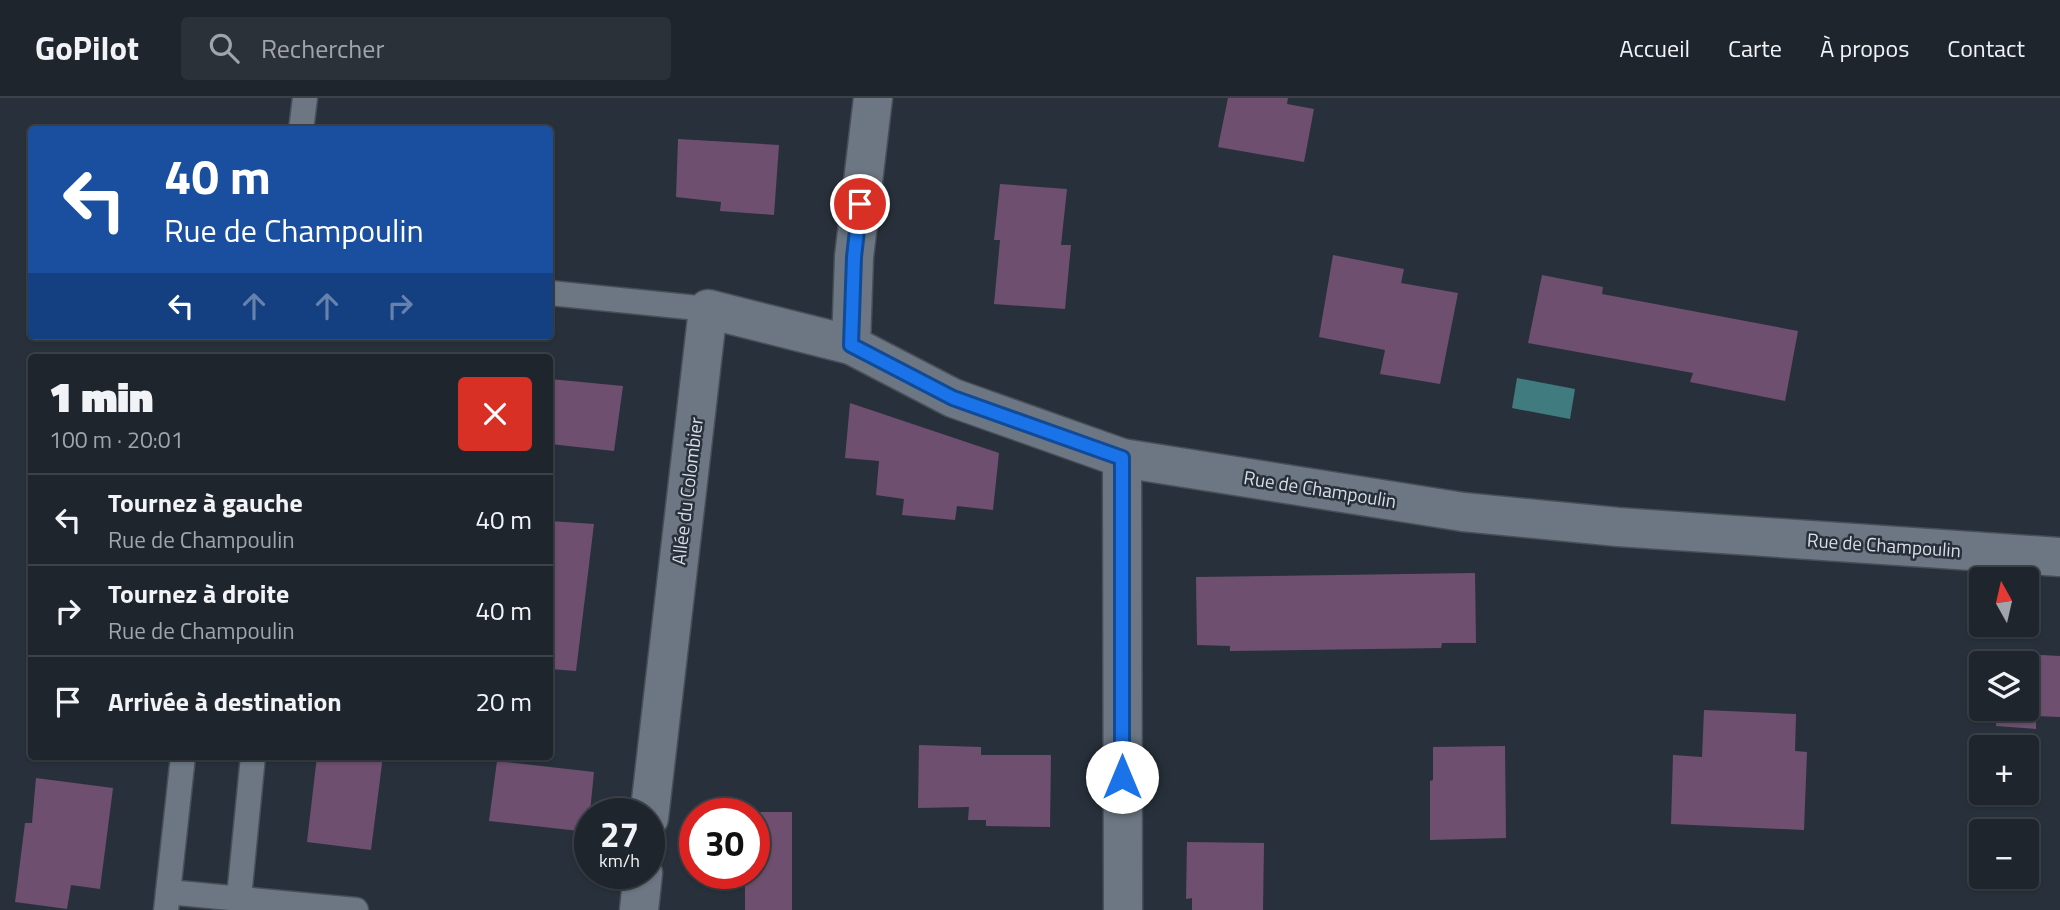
<!DOCTYPE html>
<html lang="fr">
<meta charset="utf-8">
<style>
:root{--surface:#1e252c;--page:#2b3138;--text:#f1f3f6;--muted:#a1a5a9;--line:#3c4248}
body{margin:0;font-family:"Titillium Web",sans-serif;background:var(--page);color:var(--text);height:100vh;display:flex;flex-direction:column;font-size:26px;white-space:nowrap}
*{box-sizing:border-box;margin:0}
p{font-size:23px;color:var(--muted)}
.icon{flex:none;width:38px;height:38px;fill:none;stroke:currentColor;stroke-width:2;stroke-linecap:round;stroke-linejoin:round}
.map{position:relative;flex:1;overflow:hidden}
.details{position:absolute;left:28px;top:256px;width:525px;height:406px;display:flex;flex-direction:column;background:var(--surface);border-radius:7px;box-shadow:0 2px 5px #0004,0 0 0 2px var(--line)}
.details>*{flex:none}
.hud{position:absolute;left:28px;top:28px;width:525px;height:214px;border-radius:7px;box-shadow:0 2px 5px #0004,0 0 0 2px var(--line);background:#1a4fa0;color:#fff;overflow:hidden}
.needle{width:46px;rotate:352deg}
.tools{position:absolute;left:1969px;top:469px;display:grid;gap:14px}
.tools a{display:grid;place-items:center;width:70px;height:70px;border-radius:7px;background:var(--surface);box-shadow:0 2px 5px #0004,0 0 0 2px var(--line);font-size:35px}
.speed{position:absolute;left:574px;top:700px;display:flex;gap:14px;font-size:35px;font-weight:700;text-align:center}
.speed>*{display:grid;place-content:center;width:91px;height:91px;border-radius:50%;background:var(--surface);box-shadow:0 2px 5px #0004,0 0 0 2px var(--line);line-height:1}
.speed small{font-size:18px;font-weight:400}
.speed .limit{border:10px solid #d22;background:#fff;color:#111}
.pin{position:absolute;display:grid;place-items:center;width:60px;height:60px;color:#fff;margin:-30px;border:4px solid #fff;border-radius:50%;box-shadow:0 2px 7px #0007}
.me{position:absolute;width:77px;margin:-38px;rotate:0deg;stroke-linejoin:round;filter:drop-shadow(0 0 5px #0008)}
.turn{display:flex;align-items:center;gap:24px;height:147px;padding:0 21px;font-size:32px}
.turn .icon{width:91px;height:91px;stroke-width:2.5}
.turn b{display:block;font-size:49px;line-height:60px}
.lanes{display:flex;align-items:center;height:66px;padding:0 21px;background:#0003;justify-content:center;gap:35px;direction:ltr}
.lanes .off{opacity:.35}
.round{display:grid;place-items:center;flex:none;width:74px;height:74px;border-radius:7px;background:var(--page)}
.headline{display:flex;align-items:center;justify-content:space-between;height:119px;padding:0 21px}
h1{font-size:42px;font-weight:800;line-height:52px}
ul{padding:0;list-style:none}
li{display:flex;align-items:center;gap:21px;height:91px;padding:0 21px;border-top:2px solid var(--line)}
li div{flex:1}
li b{display:block;font-size:26px}
li em{font-style:normal}
header{display:flex;align-items:center;gap:42px;box-sizing:border-box;height:98px;padding:0 35px;background:var(--surface);border-bottom:2px solid var(--line)}
header strong{font-size:33px}
nav{display:flex;gap:38px;margin-inline-start:auto;font-size:24px}
.search{width:490px;height:63px;background:var(--page);display:flex;align-items:center;gap:18px;box-sizing:border-box;padding:0 24px;border-radius:7px;color:var(--muted);font-size:26px}
.map>svg:first-child{display:block}
.water{fill:#407b7f}
.building{fill:#6e4f6f}
.lines{fill:none;stroke-linecap:round;stroke-linejoin:round}
.lane-casing{stroke:#484f59;stroke-width:27}
.street-casing{stroke:#484f59;stroke-width:41}
.lane{stroke:#6c7783;stroke-width:24}
.street{stroke:#6c7783;stroke-width:38}
.route-casing{stroke:#114b97;stroke-width:18}
.route{stroke:#1a73e8;stroke-width:12}
.labels{text-anchor:middle;stroke-width:5;stroke-linejoin:round;paint-order:stroke}
.street-label{font-size:19px;fill:#d9dee5;stroke:#28313b}
</style>
<header>
<strong>GoPilot</strong>
<div class="search"><svg class="icon" aria-label="search" viewBox="0 0 24 24"><circle cx="10" cy="10" r="6"/><path d="M15 15l6 6"/></svg>Rechercher</div>
<nav><a>Accueil</a><a>Carte</a><a>À propos</a><a>Contact</a></nav>
</header>
<div class="map">
<svg width="2060" height="812" viewBox="0 0 2060 812">
<rect width="100%" height="100%" fill="#28313b"/>
<!-- water -->
<path class="water" d="M 1517,280 L 1575,291 L 1570,321 L 1512,310 Z"/>
<!-- building -->
<g class="building">
<path d="M 1228,0 L 1288,0 L 1287,6 L 1314,11 L 1304,64 L 1218,49 Z"/>
<path d="M 678,41 L 779,47 L 774,117 L 720,113 L 721,104 L 676,99 Z"/>
<path d="M 1000,86 L 1067,91 L 1061,147 L 1071,147 L 1065,211 L 994,206 L 1000,142 L 994,142 Z"/>
<path d="M 1333,157 L 1404,171 L 1401,185 L 1458,195 L 1440,286 L 1380,276 L 1385,252 L 1319,239 Z"/>
<path d="M 1542,177 L 1603,189 L 1602,196 L 1798,233 L 1785,303 L 1690,284 L 1693,275 L 1528,245 Z"/>
<path d="M 550,281 L 623,288 L 614,353 L 550,346 Z"/>
<path d="M 850,305 L 999,355 L 993,412 L 957,408 L 955,422 L 902,417 L 904,401 L 876,397 L 879,363 L 845,360 Z"/>
<path d="M 550,423 L 594,426 L 576,573 L 550,571 Z"/>
<path d="M 1475,475 L 1476,545 L 1442,545 L 1441,550 L 1230,553 L 1230,548 L 1197,547 L 1196,479 Z"/>
<path d="M 1999,555 L 2060,558 L 2060,619 L 2036,618 L 2036,631 L 1996,628 L 1997,611 L 2026,611 L 2026,565 L 1999,565 Z"/>
<path d="M 1704,612 L 1796,616 L 1795,653 L 1807,654 L 1804,732 L 1671,726 L 1673,657 L 1702,659 Z"/>
<path d="M 919,647 L 981,649 L 981,657 L 1051,657 L 1050,729 L 986,728 L 986,722 L 968,722 L 969,709 L 918,710 Z"/>
<path d="M 1505,648 L 1506,740 L 1430,742 L 1430,683 L 1433,682 L 1433,649 Z"/>
<path d="M 317,658 L 383,658 L 371,752 L 307,744 Z"/>
<path d="M 497,663 L 594,674 L 588,734 L 489,723 Z"/>
<path d="M 36,680 L 113,690 L 100,791 L 71,787 L 67,811 L 15,804 L 25,725 L 32,725 Z"/>
<path d="M 744,714 L 792,714 L 792,812 L 745,812 L 745,775 L 754,775 L 754,716 L 744,716 Z"/>
<path d="M 1187,744 L 1264,745 L 1263,812 L 1192,812 L 1192,800 L 1186,801 Z"/>
</g>
<g class="lines">
<!-- lane casing -->
<g class="lane-casing">
<g id="lane">
<path d="M 301,32 L 305,0"/>
<path d="M 550,195 L 708,211"/>
<path d="M 168,794 L 183,658"/>
<path d="M 239,799 L 253,658"/>
<path d="M 166,812 L 168,794 L 356,812"/>
</g>
</g>
<!-- street casing -->
<g class="street-casing">
<g id="street">
<path d="M 873,0 L 854,159 L 851,247 L 953,300 L 1122,360 L 1463,414 L 1618,429 L 2060,459"/>
<path d="M 1122,360 L 1123,812"/>
<path d="M 649,720 L 708,211 L 851,247"/>
<path d="M 639,812 L 643,775"/>
</g>
</g>
<!-- lane -->
<use href="#lane" class="lane"/>
<!-- street -->
<use href="#street" class="street"/>
</g>
<g class="lines">
<!-- route casing -->
<g class="route-casing">
<path id="route" d="M 860,106 L 854,159 L 851,247 L 953,300 L 1122,360 L 1122,679"/>
</g>
<!-- route -->
<use href="#route" class="route"/>
</g>
<g class="labels">
<!-- street labels -->
<g class="street-label">
<text transform="translate(1320 391) rotate(9)" y="7">Rue de Champoulin</text>
<text transform="translate(687 393) rotate(-83)" y="7">Allée du Colombier</text>
<text transform="translate(1884 447) rotate(4)" y="7">Rue de Champoulin</text>
</g>
</g>
</svg>
<div class="tools">
<a><svg class="needle" viewBox="-14 -14 28 28"><path d="M0-13l5 13h-10z" fill="#e53935"/><path d="M0 13l5-13h-10z" fill="#a1a5a9"/></svg></a>
<a><svg class="icon" aria-label="layers" viewBox="0 0 24 24"><path d="M12 4l9 5-9 5-9-5zM3 14l9 5 9-5"/></svg></a>
<a>+</a>
<a>−</a>
</div>
<div class="speed"><div>27<small>km/h</small></div><div class="limit">30</div></div>
<div class="pin" style="left:860px;top:106px;background:#d93025"><svg class="icon" aria-label="arrive" viewBox="0 0 24 24"><path d="M6 21V4h12l-3 4 3 4H6"/></svg></div>
<svg class="me" style="left:1122px;top:679px" viewBox="-20 -20 40 40"><circle r="19" fill="#fff"/><path d="M0-13L10 11 0 6-10 11z" fill="#1a73e8"/></svg>
<div class="hud">
<div class="turn"><svg class="icon" aria-label="left" viewBox="0 0 24 24"><path d="M17 20v-9H6M10 6l-5 5 5 5"/></svg><div><b>40 m</b>Rue de Champoulin</div></div>
<div class="lanes"><svg class="icon" aria-label="left" viewBox="0 0 24 24"><path d="M17 20v-9H6M10 6l-5 5 5 5"/></svg><svg class="icon off" aria-label="ahead" viewBox="0 0 24 24"><path d="M12 20V5M6 11l6-6 6 6"/></svg><svg class="icon off" aria-label="ahead" viewBox="0 0 24 24"><path d="M12 20V5M6 11l6-6 6 6"/></svg><svg class="icon off" aria-label="right" viewBox="0 0 24 24"><path d="M7 20v-9h11M14 6l5 5-5 5"/></svg></div>
</div>
<section class="details">
<div class="headline"><div><h1>1 min</h1><p>100 m · 20:01</p></div><a class="round" style="background:#d93025;color:#fff"><svg class="icon" aria-label="close" viewBox="0 0 24 24"><path d="M6 6l12 12M18 6L6 18"/></svg></a></div>
<ul>
<li><svg class="icon" aria-label="left" viewBox="0 0 24 24"><path d="M17 20v-9H6M10 6l-5 5 5 5"/></svg><div><b>Tournez à gauche</b><p>Rue de Champoulin</p></div><em>40 m</em></li>
<li><svg class="icon" aria-label="right" viewBox="0 0 24 24"><path d="M7 20v-9h11M14 6l5 5-5 5"/></svg><div><b>Tournez à droite</b><p>Rue de Champoulin</p></div><em>40 m</em></li>
<li><svg class="icon" aria-label="arrive" viewBox="0 0 24 24"><path d="M6 21V4h12l-3 4 3 4H6"/></svg><div><b>Arrivée à destination</b></div><em>20 m</em></li>
</ul>
</section>
</div>
